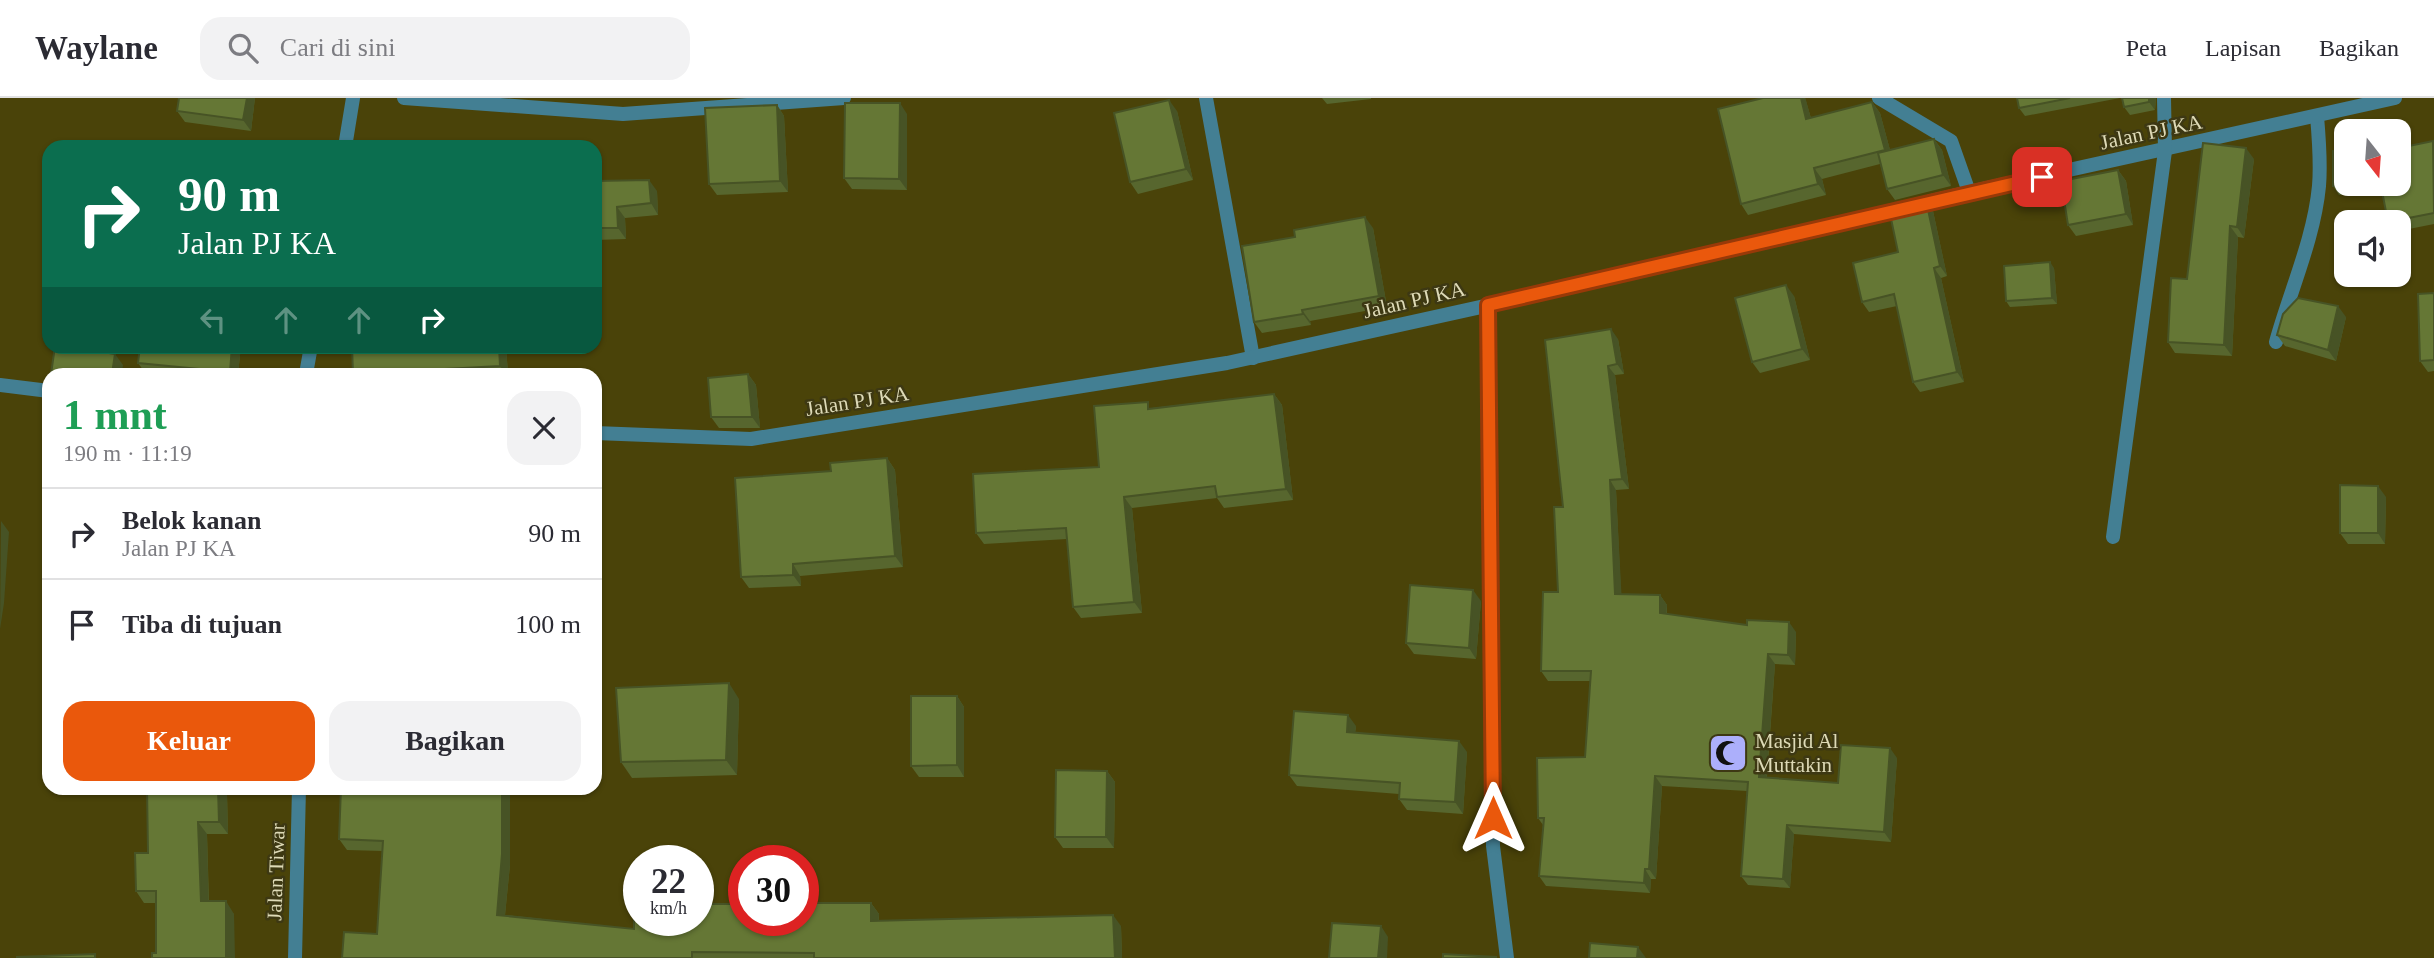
<!DOCTYPE html>
<html lang="id">
<meta charset="utf-8">
<style>
:root{--surface:#fff;--page:#f2f2f3;--text:#2b2b33;--muted:#7c7c81;--line:#e1e1e2;--accent:#ea580c}
body{margin:0;font-family:"Times New Roman",serif;background:var(--page);color:var(--text);height:100vh;display:flex;flex-direction:column;font-size:26px;white-space:nowrap}
*{box-sizing:border-box;margin:0}
p{font-size:23px;color:var(--muted)}
.icon{flex:none;width:38px;height:38px;fill:none;stroke:currentColor;stroke-width:2;stroke-linecap:round;stroke-linejoin:round}
.map{position:relative;flex:1;overflow:hidden}
.details{position:absolute;left:42px;top:270px;width:560px;height:427px;display:flex;flex-direction:column;background:var(--surface);border-radius:21px;box-shadow:0 2px 5px #0004}
.details>*{flex:none}
.top-card{position:absolute;left:42px;top:42px;width:560px;height:214px;border-radius:21px;box-shadow:0 2px 5px #0004;background:#0b6e4f;color:#fff;overflow:hidden}
.needle{width:46px;rotate:163deg}
.fabs{position:absolute;left:2334px;top:21px;display:grid;gap:14px}
.fabs a{display:grid;place-items:center;width:77px;height:77px;border-radius:14px;background:var(--surface);box-shadow:0 2px 5px #0004;font-size:35px}
.speed{position:absolute;left:623px;top:747px;display:flex;gap:14px;font-size:35px;font-weight:700;text-align:center}
.speed>*{display:grid;place-content:center;width:91px;height:91px;border-radius:50%;background:var(--surface);box-shadow:0 2px 5px #0004;line-height:1}
.speed small{font-size:18px;font-weight:400}
.speed .limit{border:10px solid #d22;background:#fff;color:#111}
.pin{position:absolute;display:grid;place-items:center;width:60px;height:60px;color:#fff;margin:-30px;border-radius:14px;box-shadow:0 4px 10px #0006}
.me{position:absolute;width:77px;margin:-38px;rotate:0deg;stroke-linejoin:round;filter:drop-shadow(0 0 5px #0008)}
.turn{display:flex;align-items:center;gap:24px;height:147px;padding:0 21px;font-size:32px}
.turn .icon{width:91px;height:91px;stroke-width:2.5}
.turn b{display:block;font-size:49px;line-height:60px}
.lanes{display:flex;align-items:center;height:66px;padding:0 21px;background:#0003;justify-content:center;gap:35px;direction:ltr}
.lanes .off{opacity:.35}
.round{display:grid;place-items:center;flex:none;width:74px;height:74px;border-radius:21px;background:var(--page)}
.head{display:flex;align-items:center;justify-content:space-between;height:119px;padding:0 21px}
h1{font-size:42px;font-weight:700;line-height:52px;color:#1e9e55}
.button{display:flex;gap:14px;margin-top:auto;padding:14px 21px}
.button a{flex:1;height:80px;border-radius:21px;background:var(--accent);color:#fff;font-size:28px;font-weight:700;line-height:80px;text-align:center}
.button a+a{background:var(--page);color:var(--text)}
ul{padding:0;list-style:none}
li{display:flex;align-items:center;gap:21px;height:91px;padding:0 21px;border-top:2px solid var(--line)}
li div{flex:1}
li b{display:block;font-size:26px}
li em{font-style:normal}
header{display:flex;align-items:center;gap:42px;box-sizing:border-box;height:98px;padding:0 35px;background:var(--surface);border-bottom:2px solid var(--line)}
header strong{font-size:33px}
nav{display:flex;gap:38px;margin-inline-start:auto;font-size:24px}
.search{width:490px;height:63px;background:var(--page);display:flex;align-items:center;gap:18px;box-sizing:border-box;padding:0 24px;border-radius:21px;color:var(--muted);font-size:26px}
.map>svg:first-child{display:block}
.lines{fill:none;stroke-linecap:round;stroke-linejoin:round}
.minor{stroke:#437f93;stroke-width:14}
.wall{fill:#57662e}
.shaded-wall{fill:#475325}
.building{fill:#657735;stroke:#475325;stroke-width:2}
.route-casing{stroke:#983908;stroke-width:18}
.route{stroke:#ea580c;stroke-width:12}
.labels{text-anchor:middle;stroke-width:5;stroke-linejoin:round;paint-order:stroke}
.street-label{font-size:21px;fill:#dedab7;stroke:#3d3813}
.poi-label{font-size:21px;fill:#dedab7;stroke:#3d3813;text-anchor:start}
</style>
<header>
<strong>Waylane</strong>
<div class="search"><svg class="icon" aria-label="search" viewBox="0 0 24 24"><circle cx="10" cy="10" r="6"/><path d="M15 15l6 6"/></svg>Cari di sini</div>
<nav><a>Peta</a><a>Lapisan</a><a>Bagikan</a></nav>
</header>
<div class="map">
<svg width="2434" height="860" viewBox="0 0 2434 860">
<rect width="100%" height="100%" fill="#4a4309"/>
<g class="lines">
<!-- minor -->
<g class="minor">
<path d="M 404,0 L 623,16 L 844,0"/>
<path d="M 1206,0 L 1253,260"/>
<path d="M 1879,0 L 1951,43 L 1969,94"/>
<path d="M 345,49 L 353,0"/>
<path d="M 1488,207 L 1493,748 L 1507,860"/>
<path d="M 2276,244 C 2290,193 2314,141 2319,88 C 2321,65 2319,41 2317,18"/>
<path d="M 306,276 L 311,248"/>
<path d="M 0,287 L 49,293"/>
<path d="M 595,335 L 751,341 L 1227,265 L 1576,188 L 1969,94 L 2395,0"/>
<path d="M 2113,439 L 2165,53 L 2164,0"/>
<path d="M 295,860 L 299,690"/>
</g>
</g>
<!-- wall -->
<g class="wall">
<path d="M 179,0 L 255,0 L 251,33 L 185,24 L 177,13 Z"/>
<path d="M 1322,0 L 1371,0 L 1371,1 L 1327,6 Z"/>
<path d="M 1763,0 L 1805,0 L 1811,20 L 1872,4 L 1880,15 L 1890,52 L 1934,41 L 1942,52 L 1951,88 L 1895,102 L 1887,91 L 1880,66 L 1822,81 L 1826,97 L 1748,117 L 1741,106 Z"/>
<path d="M 2017,0 L 2120,0 L 2025,18 L 2019,10 Z"/>
<path d="M 2122,0 L 2156,0 L 2155,12 L 2130,17 L 2124,9 Z"/>
<path d="M 777,7 L 784,18 L 788,94 L 717,97 L 709,86 Z"/>
<path d="M 1177,13 L 1193,82 L 1138,96 L 1130,84 Z"/>
<path d="M 907,16 L 907,92 L 852,91 L 844,80 Z"/>
<path d="M 2433,43 L 2434,45 L 2434,126 L 2399,133 L 2399,124 L 2388,124 L 2383,98 L 2339,97 L 2333,88 L 2347,86 Z"/>
<path d="M 2254,61 L 2244,140 L 2238,139 L 2232,258 L 2175,255 L 2168,244 L 2187,181 Z"/>
<path d="M 2118,72 L 2126,83 L 2133,127 L 2076,138 L 2068,127 Z"/>
<path d="M 595,83 L 657,93 L 658,117 L 625,120 L 626,141 L 595,142 Z"/>
<path d="M 1926,102 L 1933,113 L 1947,178 L 1941,180 L 1964,284 L 1920,294 L 1913,284 L 1897,208 L 1869,214 L 1862,204 L 1898,154 Z"/>
<path d="M 1373,130 L 1387,209 L 1310,223 L 1311,227 L 1262,235 L 1254,224 Z"/>
<path d="M 2054,170 L 2057,206 L 2010,209 L 2006,203 Z"/>
<path d="M 2434,195 L 2434,273 L 2428,274 L 2420,263 Z"/>
<path d="M 1794,198 L 1810,262 L 1760,275 L 1752,264 Z"/>
<path d="M 2346,219 L 2336,263 L 2285,248 L 2277,237 Z"/>
<path d="M 1618,241 L 1624,276 L 1615,277 L 1629,391 L 1616,392 L 1621,496 L 1660,497 L 1667,507 L 1667,516 L 1796,534 L 1795,567 L 1775,566 L 1767,679 L 1838,685 L 1897,660 L 1891,744 L 1794,736 L 1790,790 L 1748,787 L 1741,778 L 1747,693 L 1662,688 L 1656,781 L 1651,781 L 1650,795 L 1546,788 L 1539,778 L 1543,727 L 1538,720 L 1585,659 L 1591,583 L 1548,583 L 1541,573 L 1558,494 L 1563,409 L 1545,242 Z"/>
<path d="M 140,248 L 241,248 L 238,276 L 146,276 L 138,265 Z"/>
<path d="M 506,248 L 508,276 L 353,276 Z"/>
<path d="M 748,276 L 756,287 L 760,330 L 719,330 L 711,319 Z"/>
<path d="M 1274,296 L 1282,307 L 1293,402 L 1224,410 L 1217,400 L 1132,410 L 1142,515 L 1081,520 L 1073,509 L 1067,441 L 984,446 L 976,435 L 1099,369 L 1152,310 Z"/>
<path d="M 887,360 L 895,372 L 903,469 L 800,478 L 801,488 L 749,490 L 741,479 L 831,373 Z"/>
<path d="M 2386,399 L 2385,446 L 2348,446 L 2340,435 Z"/>
<path d="M 1481,503 L 1476,561 L 1414,556 L 1406,545 Z"/>
<path d="M 957,598 L 964,609 L 964,679 L 919,679 L 911,668 Z"/>
<path d="M 739,601 L 737,677 L 632,680 L 621,664 Z"/>
<path d="M 1356,628 L 1355,635 L 1467,654 L 1463,716 L 1407,712 L 1399,701 L 1399,696 L 1297,688 L 1289,677 Z"/>
<path d="M 1107,673 L 1115,684 L 1114,750 L 1063,750 L 1055,739 Z"/>
<path d="M 341,690 L 510,690 L 510,767 L 505,817 L 634,831 L 706,785 L 706,806 L 871,805 L 879,816 L 879,823 L 1121,828 L 1122,860 L 342,860 L 377,836 L 383,753 L 347,752 L 339,741 Z"/>
<path d="M 227,696 L 228,736 L 207,736 L 209,803 L 234,816 L 156,855 L 156,805 L 144,805 L 136,793 L 148,755 Z"/>
</g>
<!-- shaded-wall -->
<g class="shaded-wall">
<path d="M 247,0 L 255,0 L 251,33 L 243,22 Z"/>
<path d="M 1801,0 L 1805,0 L 1806,2 L 1814,32 L 1806,21 Z"/>
<path d="M 2149,0 L 2156,0 L 2155,12 L 2149,4 Z"/>
<path d="M 1169,2 L 1177,13 L 1193,82 L 1186,71 Z"/>
<path d="M 1872,4 L 1880,15 L 1893,63 L 1885,52 Z"/>
<path d="M 900,5 L 907,16 L 907,92 L 899,81 Z"/>
<path d="M 777,7 L 784,18 L 788,94 L 780,83 Z"/>
<path d="M 1934,41 L 1942,52 L 1951,88 L 1943,77 Z"/>
<path d="M 2246,50 L 2254,61 L 2244,140 L 2237,129 Z"/>
<path d="M 1814,70 L 1822,81 L 1826,97 L 1818,86 Z"/>
<path d="M 2118,72 L 2126,83 L 2133,127 L 2126,116 Z"/>
<path d="M 649,82 L 657,93 L 658,117 L 651,105 Z"/>
<path d="M 1926,102 L 1933,113 L 1947,178 L 1940,168 Z"/>
<path d="M 617,109 L 625,120 L 626,141 L 618,130 Z"/>
<path d="M 1365,119 L 1373,130 L 1387,209 L 1379,198 Z"/>
<path d="M 2230,128 L 2238,139 L 2232,258 L 2224,247 Z"/>
<path d="M 2050,164 L 2054,170 L 2057,206 L 2052,200 Z"/>
<path d="M 1934,170 L 1941,180 L 1964,284 L 1957,274 Z"/>
<path d="M 1786,187 L 1794,198 L 1810,262 L 1802,251 Z"/>
<path d="M 2338,208 L 2346,219 L 2336,263 L 2328,252 Z"/>
<path d="M 1302,212 L 1310,223 L 1311,227 L 1303,216 Z"/>
<path d="M 1611,231 L 1618,241 L 1624,276 L 1617,266 Z"/>
<path d="M 232,248 L 241,248 L 238,276 L 232,276 L 230,274 Z"/>
<path d="M 499,248 L 506,248 L 508,276 L 506,276 L 500,268 Z"/>
<path d="M 115,256 L 123,267 L 122,276 L 112,276 Z"/>
<path d="M 1608,268 L 1615,277 L 1629,391 L 1622,381 Z"/>
<path d="M 748,276 L 756,287 L 760,330 L 752,319 Z"/>
<path d="M 1274,296 L 1282,307 L 1293,402 L 1286,391 Z"/>
<path d="M 887,360 L 895,372 L 903,469 L 895,458 Z"/>
<path d="M 1610,382 L 1616,392 L 1622,506 L 1615,496 Z"/>
<path d="M 2378,388 L 2386,399 L 2385,446 L 2378,435 Z"/>
<path d="M 1124,399 L 1132,410 L 1142,515 L 1134,504 Z"/>
<path d="M 1,423 L 9,434 L 4,505 L 0,531 Z"/>
<path d="M 793,466 L 800,478 L 801,488 L 793,477 Z"/>
<path d="M 1473,492 L 1481,503 L 1476,561 L 1469,550 Z"/>
<path d="M 1660,497 L 1667,507 L 1666,525 L 1660,515 Z"/>
<path d="M 1789,524 L 1796,534 L 1795,567 L 1788,557 Z"/>
<path d="M 1768,556 L 1775,566 L 1766,688 L 1759,679 Z"/>
<path d="M 729,585 L 739,601 L 737,677 L 726,662 Z"/>
<path d="M 957,598 L 964,609 L 964,679 L 957,667 Z"/>
<path d="M 1348,617 L 1356,628 L 1354,645 L 1347,634 Z"/>
<path d="M 1459,643 L 1467,654 L 1463,716 L 1455,704 Z"/>
<path d="M 1890,650 L 1897,660 L 1891,744 L 1884,734 Z"/>
<path d="M 1107,673 L 1115,684 L 1114,750 L 1106,739 Z"/>
<path d="M 1655,678 L 1662,688 L 1656,781 L 1649,771 Z"/>
<path d="M 218,690 L 222,690 L 227,696 L 228,736 L 219,724 Z"/>
<path d="M 502,690 L 510,690 L 510,767 L 504,827 L 497,817 Z"/>
<path d="M 198,724 L 207,736 L 209,816 L 201,803 Z"/>
<path d="M 1787,727 L 1794,736 L 1790,790 L 1783,781 Z"/>
<path d="M 1645,771 L 1651,781 L 1650,795 L 1644,785 Z"/>
<path d="M 698,774 L 706,785 L 706,817 L 698,806 Z"/>
<path d="M 226,803 L 234,816 L 235,860 L 227,860 L 226,859 Z"/>
<path d="M 871,805 L 879,816 L 878,834 L 871,823 Z"/>
<path d="M 1113,817 L 1121,828 L 1122,860 L 1115,860 Z"/>
<path d="M 1381,828 L 1388,839 L 1387,860 L 1378,860 Z"/>
<path d="M 1638,849 L 1646,860 L 1637,860 Z"/>
</g>
<!-- building -->
<g class="building">
<path d="M 179,0 L 247,0 L 243,22 L 177,13 Z"/>
<path d="M 1763,0 L 1801,0 L 1806,21 L 1872,4 L 1885,52 L 1814,70 L 1818,86 L 1741,106 L 1718,11 Z"/>
<path d="M 2017,0 L 2070,0 L 2019,10 Z"/>
<path d="M 2122,0 L 2149,0 L 2149,4 L 2124,9 Z"/>
<path d="M 1169,2 L 1186,71 L 1130,84 L 1114,15 Z"/>
<path d="M 845,5 L 900,5 L 899,81 L 844,80 Z"/>
<path d="M 777,7 L 780,83 L 709,86 L 705,10 Z"/>
<path d="M 1934,41 L 1943,77 L 1887,91 L 1878,55 Z"/>
<path d="M 2433,43 L 2434,115 L 2388,124 L 2381,88 L 2333,88 L 2333,53 L 2347,54 L 2347,86 L 2399,86 L 2399,50 Z"/>
<path d="M 2203,45 L 2246,50 L 2237,129 L 2230,128 L 2224,247 L 2168,244 L 2171,180 L 2187,181 Z"/>
<path d="M 2118,72 L 2126,116 L 2068,127 L 2061,83 Z"/>
<path d="M 649,82 L 651,105 L 617,109 L 618,130 L 595,130 L 595,83 Z"/>
<path d="M 1926,102 L 1940,168 L 1934,170 L 1957,274 L 1913,284 L 1894,196 L 1862,204 L 1853,165 L 1898,154 L 1890,116 L 1893,115 L 1892,110 Z"/>
<path d="M 1365,119 L 1379,198 L 1302,212 L 1303,216 L 1254,224 L 1242,148 L 1295,139 L 1294,132 Z"/>
<path d="M 2050,164 L 2052,200 L 2006,203 L 2004,168 Z"/>
<path d="M 1786,187 L 1802,251 L 1752,264 L 1735,200 Z"/>
<path d="M 2434,195 L 2434,262 L 2420,263 L 2418,196 Z"/>
<path d="M 2298,200 L 2338,208 L 2328,252 L 2277,237 L 2283,216 Z"/>
<path d="M 1611,231 L 1617,266 L 1608,268 L 1622,381 L 1610,382 L 1615,496 L 1660,497 L 1660,515 L 1747,527 L 1747,522 L 1789,524 L 1788,557 L 1768,556 L 1759,679 L 1838,685 L 1841,647 L 1890,650 L 1884,734 L 1787,727 L 1783,781 L 1741,778 L 1748,684 L 1655,678 L 1649,771 L 1645,771 L 1644,785 L 1539,778 L 1544,720 L 1538,720 L 1537,660 L 1585,659 L 1591,573 L 1541,573 L 1543,494 L 1558,494 L 1554,409 L 1563,409 L 1545,242 Z"/>
<path d="M 55,248 L 66,248 L 115,256 L 112,276 L 51,276 Z"/>
<path d="M 140,248 L 232,248 L 230,274 L 138,265 Z"/>
<path d="M 352,248 L 499,248 L 500,268 L 353,276 Z"/>
<path d="M 748,276 L 752,319 L 711,319 L 708,280 Z"/>
<path d="M 1274,296 L 1286,391 L 1217,399 L 1215,388 L 1124,399 L 1134,504 L 1073,509 L 1066,430 L 976,435 L 973,376 L 1099,369 L 1094,308 L 1148,304 L 1148,311 Z"/>
<path d="M 887,360 L 895,458 L 793,466 L 793,477 L 741,479 L 735,380 L 831,373 L 830,365 Z"/>
<path d="M 2340,387 L 2378,388 L 2378,435 L 2340,435 Z"/>
<path d="M 1410,487 L 1473,492 L 1469,550 L 1406,545 Z"/>
<path d="M 729,585 L 726,662 L 621,664 L 616,590 Z"/>
<path d="M 911,598 L 957,598 L 957,667 L 911,668 Z"/>
<path d="M 1294,613 L 1348,617 L 1347,634 L 1459,643 L 1455,704 L 1399,701 L 1400,685 L 1289,677 Z"/>
<path d="M 1056,672 L 1107,673 L 1106,739 L 1055,739 Z"/>
<path d="M 147,690 L 218,690 L 219,724 L 198,724 L 201,803 L 226,803 L 226,859 L 232,860 L 152,860 L 152,855 L 156,855 L 156,793 L 136,793 L 135,755 L 148,755 Z"/>
<path d="M 341,690 L 502,690 L 502,756 L 497,817 L 634,831 L 634,774 L 639,774 L 639,822 L 698,822 L 698,806 L 744,806 L 744,822 L 803,822 L 803,805 L 871,805 L 871,823 L 1113,817 L 1115,860 L 814,860 L 814,855 L 692,854 L 692,860 L 342,860 L 344,834 L 377,836 L 383,743 L 339,741 Z"/>
<path d="M 1332,825 L 1381,828 L 1378,860 L 1329,860 Z"/>
<path d="M 1590,845 L 1638,849 L 1637,860 L 1589,860 Z"/>
<path d="M 95,856 L 95,860 L 17,860 L 17,859 Z"/>
<path d="M 1443,856 L 1497,859 L 1443,860 Z"/>
</g>
<g class="lines">
<!-- route casing -->
<g class="route-casing">
<path id="route" d="M 1493,720 L 1488,207 L 2042,79"/>
</g>
<!-- route -->
<use href="#route" class="route"/>
</g>
<!-- icons -->
<defs>
<g id="mosque-square" transform="scale(2.0125)"><rect x="-9" y="-9" width="18" height="18" rx="4" fill="#acaffb" stroke="#3d3813"/><path d="M3.5-4.9A6 6 0 1 0 3.5 4.9A5 5 0 1 1 3.5-4.9Z" fill="#111"/></g>
</defs>
<g fill-rule="evenodd">
<use href="#mosque-square" x="1728" y="655"/>
</g>
<g class="labels">
<!-- street labels -->
<g class="street-label">
<text transform="translate(2151 34) rotate(-12)" y="7">Jalan PJ KA</text>
<text transform="translate(1414 202) rotate(-13)" y="7">Jalan PJ KA</text>
<text transform="translate(857 303) rotate(-9)" y="7">Jalan PJ KA</text>
<text transform="translate(276 774) rotate(-88)" y="7">Jalan Tiwar</text>
</g>
<!-- poi labels -->
<g class="poi-label">
<text x="1755" y="650">Masjid Al<tspan x="1755" dy="24">Muttakin</tspan></text>
</g>
</g>
</svg>
<div class="fabs">
<a><svg class="needle" viewBox="-14 -14 28 28"><path d="M0-13l5 13h-10z" fill="#e53935"/><path d="M0 13l5-13h-10z" fill="#7c7c81"/></svg></a>
<a><svg class="icon" aria-label="sound" viewBox="0 0 24 24"><path d="M4 9h4l5-4v14l-5-4H4zM17 9q2 3 0 6"/></svg></a>
</div>
<div class="speed"><div>22<small>km/h</small></div><div class="limit">30</div></div>
<div class="pin" style="left:2042px;top:79px;background:#d93025"><svg class="icon" aria-label="arrive" viewBox="0 0 24 24"><path d="M6 21V4h12l-3 4 3 4H6"/></svg></div>
<svg class="me" style="left:1493px;top:720px" viewBox="-20 -20 40 40"><path d="M0-17L14 15 0 8-14 15z" fill="#ea580c" stroke="#fff" stroke-width="4"/></svg>
<div class="top-card">
<div class="turn"><svg class="icon" aria-label="right" viewBox="0 0 24 24"><path d="M7 20v-9h11M14 6l5 5-5 5"/></svg><div><b>90 m</b>Jalan PJ KA</div></div>
<div class="lanes"><svg class="icon off" aria-label="left" viewBox="0 0 24 24"><path d="M17 20v-9H6M10 6l-5 5 5 5"/></svg><svg class="icon off" aria-label="ahead" viewBox="0 0 24 24"><path d="M12 20V5M6 11l6-6 6 6"/></svg><svg class="icon off" aria-label="ahead" viewBox="0 0 24 24"><path d="M12 20V5M6 11l6-6 6 6"/></svg><svg class="icon" aria-label="right" viewBox="0 0 24 24"><path d="M7 20v-9h11M14 6l5 5-5 5"/></svg></div>
</div>
<section class="details">
<div class="head"><div><h1>1 mnt</h1><p>190 m · 11:19</p></div><a class="round"><svg class="icon" aria-label="close" viewBox="0 0 24 24"><path d="M6 6l12 12M18 6L6 18"/></svg></a></div>
<ul>
<li><svg class="icon" aria-label="right" viewBox="0 0 24 24"><path d="M7 20v-9h11M14 6l5 5-5 5"/></svg><div><b>Belok kanan</b><p>Jalan PJ KA</p></div><em>90 m</em></li>
<li><svg class="icon" aria-label="arrive" viewBox="0 0 24 24"><path d="M6 21V4h12l-3 4 3 4H6"/></svg><div><b>Tiba di tujuan</b></div><em>100 m</em></li>
</ul>
<div class="button"><a>Keluar</a><a>Bagikan</a></div>
</section>
</div>
